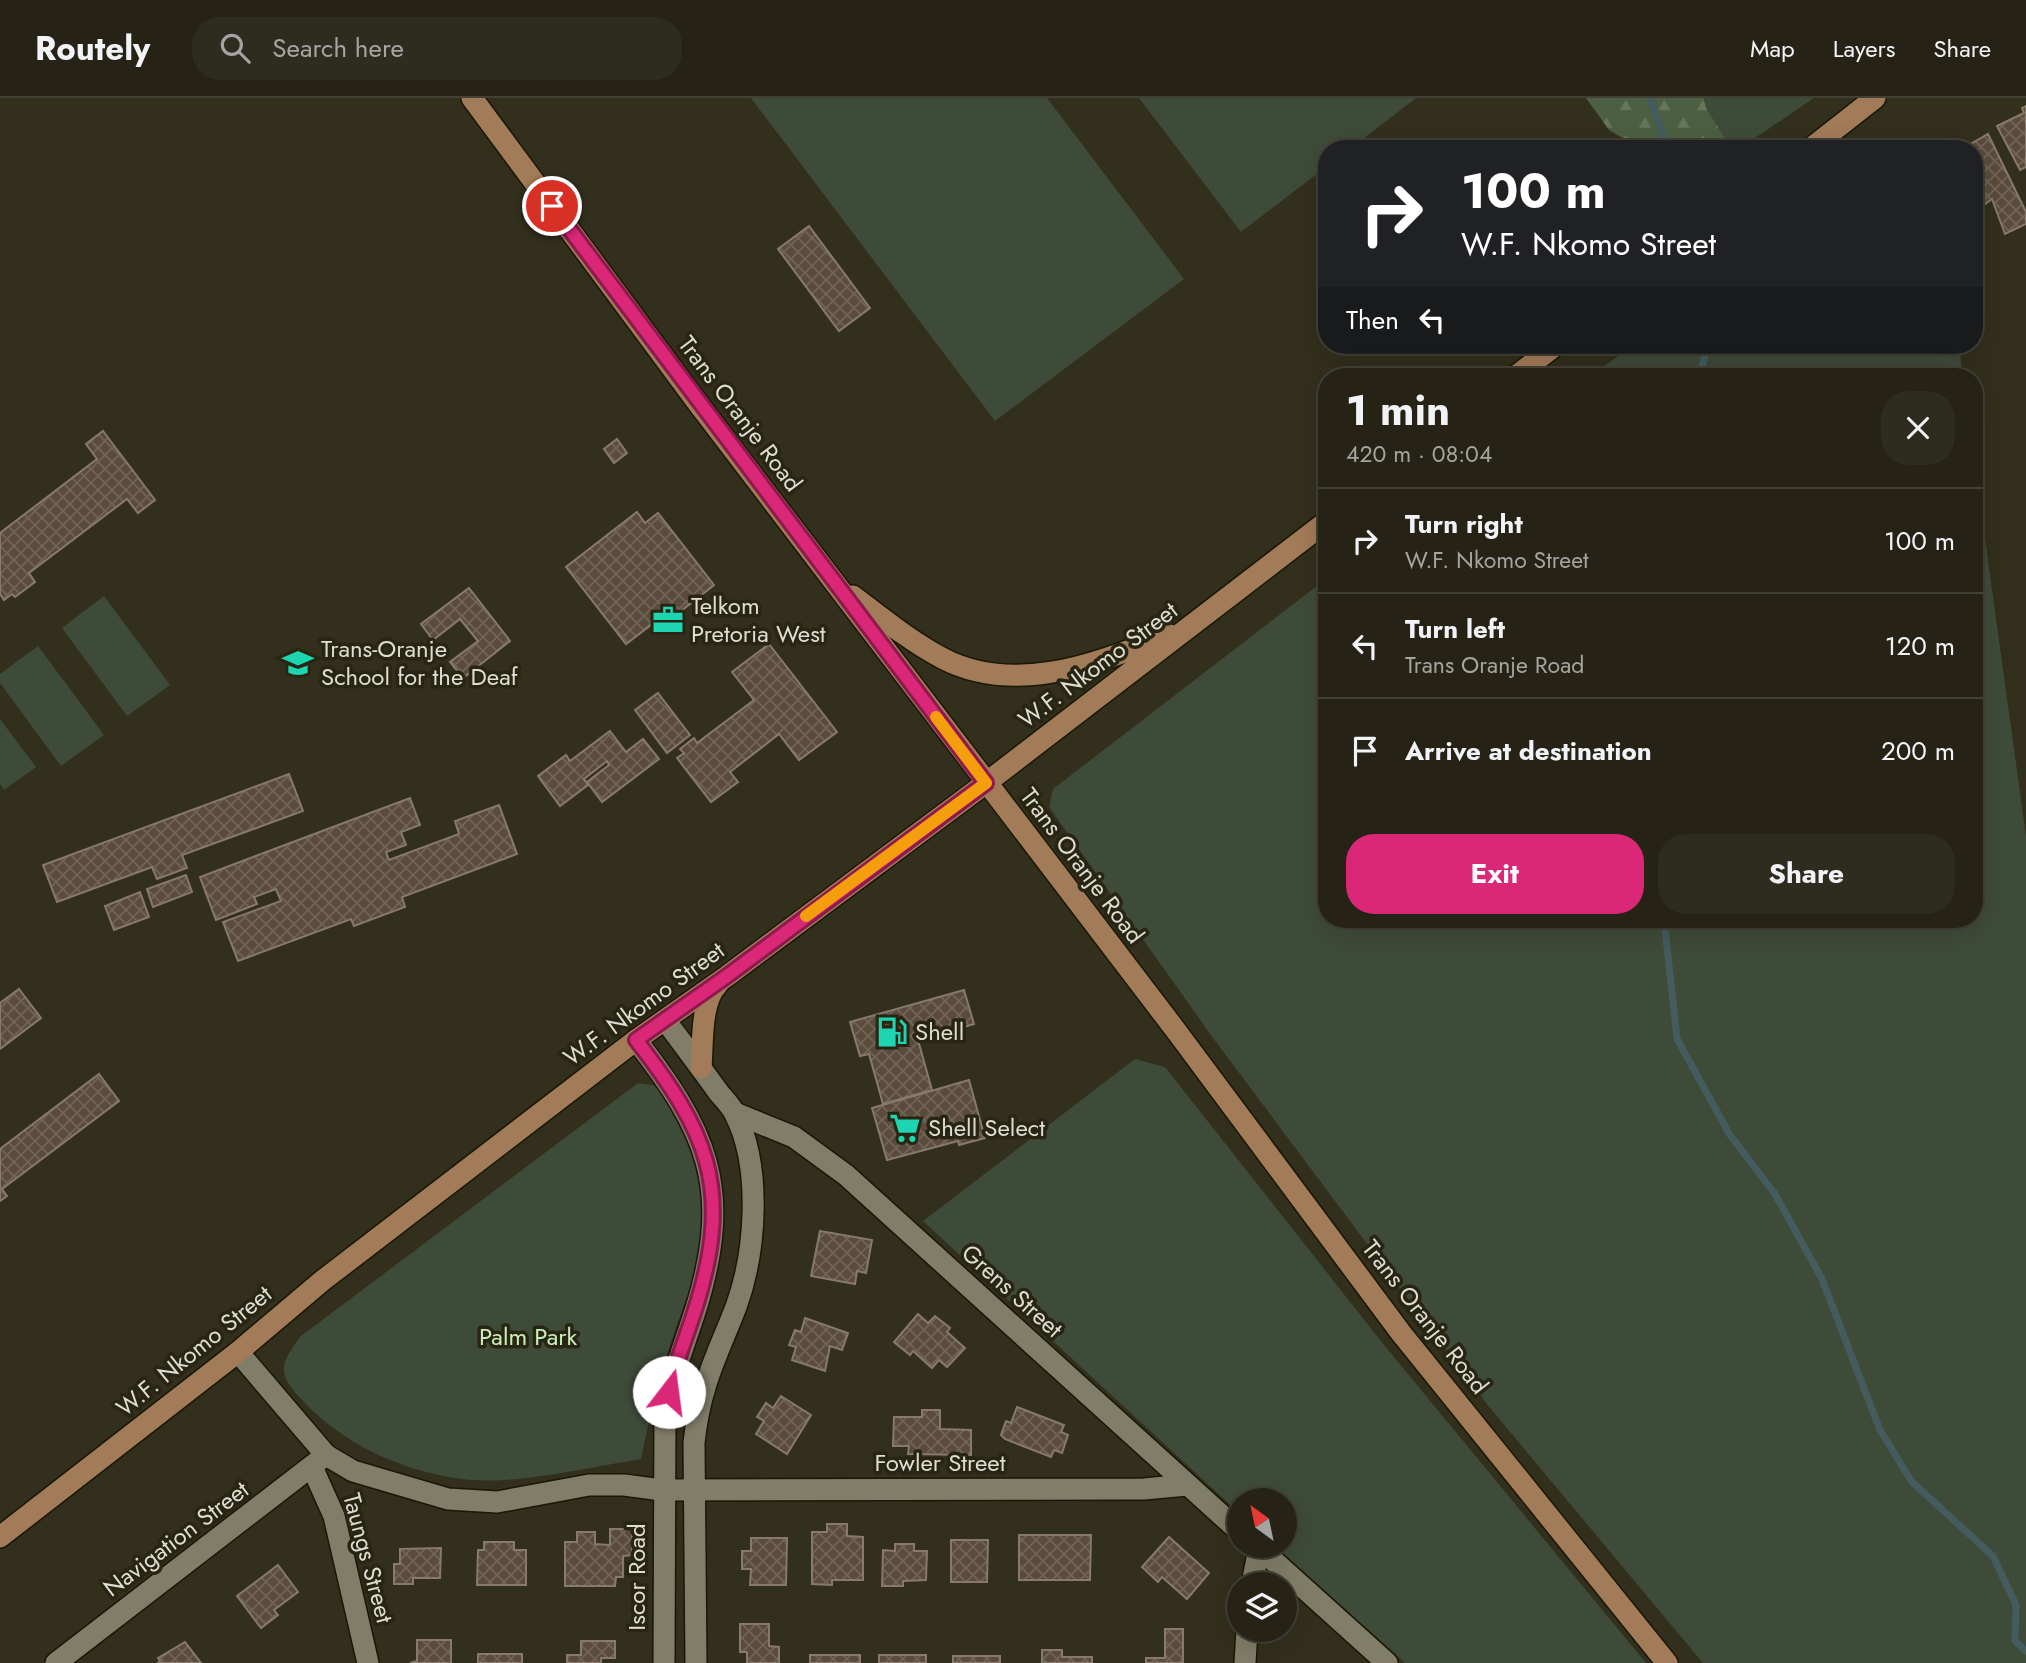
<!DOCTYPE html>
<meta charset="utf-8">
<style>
:root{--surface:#262316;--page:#2e2b1f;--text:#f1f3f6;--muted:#a4a4a1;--line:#424035;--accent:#db2777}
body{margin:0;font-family:Jost,sans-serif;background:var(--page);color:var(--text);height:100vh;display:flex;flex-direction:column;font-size:26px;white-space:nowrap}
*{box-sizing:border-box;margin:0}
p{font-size:23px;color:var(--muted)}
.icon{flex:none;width:38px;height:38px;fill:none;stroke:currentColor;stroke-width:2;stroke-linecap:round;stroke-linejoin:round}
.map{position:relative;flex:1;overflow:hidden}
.drawer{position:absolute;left:1318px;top:270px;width:665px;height:560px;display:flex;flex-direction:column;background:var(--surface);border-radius:28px;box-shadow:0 7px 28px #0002,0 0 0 2px var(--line)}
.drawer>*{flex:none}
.banner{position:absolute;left:1318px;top:42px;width:665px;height:214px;border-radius:28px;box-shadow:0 7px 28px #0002,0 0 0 2px var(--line);background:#202124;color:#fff;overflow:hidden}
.needle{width:46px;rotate:327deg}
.controls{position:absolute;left:1227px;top:1390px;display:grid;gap:14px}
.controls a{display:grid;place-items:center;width:70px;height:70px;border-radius:50%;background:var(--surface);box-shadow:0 7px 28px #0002,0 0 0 2px var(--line);font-size:35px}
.pin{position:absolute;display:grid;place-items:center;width:60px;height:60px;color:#fff;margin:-30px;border:4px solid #fff;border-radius:50%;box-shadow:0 2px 7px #0007}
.me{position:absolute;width:77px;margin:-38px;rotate:15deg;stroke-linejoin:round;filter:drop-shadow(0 0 5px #0008)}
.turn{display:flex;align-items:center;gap:24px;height:147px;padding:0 28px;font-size:32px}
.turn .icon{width:91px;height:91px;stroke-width:2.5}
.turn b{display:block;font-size:49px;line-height:60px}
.then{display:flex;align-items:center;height:66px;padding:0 28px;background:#0003;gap:14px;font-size:26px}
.round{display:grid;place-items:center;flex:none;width:74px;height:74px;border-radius:28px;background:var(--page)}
.head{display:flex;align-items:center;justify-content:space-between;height:119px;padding:0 28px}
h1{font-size:42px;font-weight:700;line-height:52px}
.primary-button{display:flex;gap:14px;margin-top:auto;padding:14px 28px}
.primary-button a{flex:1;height:80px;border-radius:28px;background:var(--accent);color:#fff;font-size:28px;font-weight:700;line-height:80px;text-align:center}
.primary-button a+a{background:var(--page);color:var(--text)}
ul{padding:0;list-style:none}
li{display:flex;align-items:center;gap:21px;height:105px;padding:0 28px;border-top:2px solid var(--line)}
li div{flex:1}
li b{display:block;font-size:26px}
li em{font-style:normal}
header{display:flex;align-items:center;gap:42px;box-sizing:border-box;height:98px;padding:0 35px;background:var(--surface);border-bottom:2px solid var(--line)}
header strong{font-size:33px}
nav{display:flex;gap:38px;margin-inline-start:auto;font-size:24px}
.search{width:490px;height:63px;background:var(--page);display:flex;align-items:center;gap:18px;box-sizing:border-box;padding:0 24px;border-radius:28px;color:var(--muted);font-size:26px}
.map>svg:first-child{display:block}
.green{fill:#3f4b39}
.forest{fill:url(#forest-firs)}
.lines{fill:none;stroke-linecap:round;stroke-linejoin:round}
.stream{stroke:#445c5e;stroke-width:7}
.building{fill:url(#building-cross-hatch);stroke:#897969;stroke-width:2}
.street-casing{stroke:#1a1706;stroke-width:24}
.secondary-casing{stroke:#1a1706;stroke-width:24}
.street{stroke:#807d68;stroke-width:21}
.secondary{stroke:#a27b58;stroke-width:21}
.route-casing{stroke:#8e194d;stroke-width:18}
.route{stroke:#db2777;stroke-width:12}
.slow{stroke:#f59e0b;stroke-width:12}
.labels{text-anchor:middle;stroke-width:7;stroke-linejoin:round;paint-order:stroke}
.street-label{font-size:24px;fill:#dfddd2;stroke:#282513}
.poi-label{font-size:24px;fill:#dfddd2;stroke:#282513;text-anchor:start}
.park-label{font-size:24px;fill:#cbefb8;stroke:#282513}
</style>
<header>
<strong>Routely</strong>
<div class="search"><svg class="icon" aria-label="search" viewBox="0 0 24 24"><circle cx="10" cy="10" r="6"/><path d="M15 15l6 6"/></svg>Search here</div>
<nav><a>Map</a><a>Layers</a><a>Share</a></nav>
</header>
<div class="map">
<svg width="2026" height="1565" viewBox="0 0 2026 1565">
<defs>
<pattern id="forest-firs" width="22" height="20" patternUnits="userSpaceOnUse" patternTransform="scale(1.75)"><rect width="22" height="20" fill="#4c5f42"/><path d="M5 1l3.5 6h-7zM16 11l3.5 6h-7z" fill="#65765c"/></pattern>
<pattern id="building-cross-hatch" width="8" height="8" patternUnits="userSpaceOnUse" patternTransform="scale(1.75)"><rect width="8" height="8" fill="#5a4b3c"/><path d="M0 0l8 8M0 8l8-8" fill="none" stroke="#716457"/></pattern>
</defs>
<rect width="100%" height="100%" fill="#322f1d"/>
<!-- green -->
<g class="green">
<path d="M 751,0 L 1047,0 L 1184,181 L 995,323 Z"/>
<path d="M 1139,0 L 1416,0 L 1350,51 L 1326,51 L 1326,69 L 1241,134 Z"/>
<path d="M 1704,0 L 1814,0 L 1739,51 L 1732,51 L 1706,10 Z"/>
<path d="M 1633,247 L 1959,247 L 1963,278 L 1591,278 Z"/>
<path d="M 1974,361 L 2026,738 L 2026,1565 L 1703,1565 L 1490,1310 L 1213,940 L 1049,709 L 1053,691 L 1326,481 L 1326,821 L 1974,821 Z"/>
<path d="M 104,498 L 170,587 L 127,618 L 62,530 Z"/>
<path d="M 38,548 L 104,637 L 61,668 L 0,585 L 0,576 Z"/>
<path d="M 0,621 L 36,669 L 4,692 L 0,686 Z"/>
<path d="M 1135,961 L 1165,969 L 1384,1247 L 1646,1565 L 1405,1565 L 1274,1447 L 1284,1447 L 1284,1402 L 1239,1402 L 1239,1415 L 923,1123 Z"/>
<path d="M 638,985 L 652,987 L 665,996 C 678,1024 695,1055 702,1085 C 714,1142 687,1195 670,1247 C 658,1284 649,1322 641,1361 C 596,1368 550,1379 504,1382 C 434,1387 353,1356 305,1305 C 278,1277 277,1269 301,1238 Z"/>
</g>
<!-- forest -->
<path class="forest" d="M 1586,0 L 1704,0 L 1706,10 L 1732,51 L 1641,51 L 1609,32 Z"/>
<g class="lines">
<!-- stream -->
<g class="stream">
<path d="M 1650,0 L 1668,51"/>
<path d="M 1700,278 L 1707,247"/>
<path d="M 1664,821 L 1677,941 L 1730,1037 L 1775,1096 L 1822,1181 L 1880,1332 L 1912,1384 L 1993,1458 L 2016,1507 L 2015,1543 L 2026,1553"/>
</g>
</g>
<!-- building -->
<g class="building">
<path d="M 2026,8 L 2026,69 L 2020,72 L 1997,28 L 2024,15 L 2022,10 Z"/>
<path d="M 1988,36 L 2026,114 L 2026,126 L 2005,136 L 1992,101 L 1974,114 L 1974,51 L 1962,51 Z"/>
<path d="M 809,128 L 870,210 L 839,233 L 778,151 Z"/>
<path d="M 103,333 L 155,402 L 138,415 L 127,401 L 29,475 L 35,484 L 15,499 L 12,496 L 4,502 L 0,496 L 0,435 L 97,361 L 86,346 Z"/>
<path d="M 617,341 L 627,355 L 614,365 L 604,351 Z"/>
<path d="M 637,414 L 645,425 L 658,415 L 714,487 L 676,517 L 672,511 L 626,546 L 566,469 Z"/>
<path d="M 469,490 L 510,543 L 463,580 L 450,564 L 478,543 L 460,521 L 433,542 L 421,526 Z"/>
<path d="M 769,546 L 837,634 L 799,662 L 779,636 L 730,674 L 738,684 L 711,704 L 677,660 L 684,655 L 680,651 L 694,640 L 697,645 L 754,602 L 732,574 Z"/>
<path d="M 658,595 L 690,637 L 667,655 L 635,612 Z"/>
<path d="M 610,633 L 626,654 L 643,641 L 659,661 L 602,704 L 587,684 L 609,667 L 607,663 L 584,681 L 588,687 L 560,708 L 538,678 L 566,657 L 570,663 Z"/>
<path d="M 289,676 L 303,713 L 182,757 L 187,770 L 157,781 L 152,769 L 57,804 L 43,767 Z"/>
<path d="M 410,700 L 420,727 L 401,734 L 406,747 L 386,754 L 389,762 L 459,736 L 455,723 L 499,707 L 517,756 L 402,799 L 405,809 L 354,828 L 351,821 L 238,863 L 223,824 L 281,803 L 276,791 L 254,799 L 257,806 L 216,822 L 200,779 Z"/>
<path d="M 186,777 L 192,794 L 153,809 L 147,791 Z"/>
<path d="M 140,794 L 149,819 L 114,832 L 105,808 Z"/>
<path d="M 19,891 L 41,920 L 0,951 L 0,905 Z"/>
<path d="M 964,892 L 974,926 L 918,942 L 932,992 L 883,1006 L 869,956 L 860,958 L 850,924 Z"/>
<path d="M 99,976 L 119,1003 L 2,1091 L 7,1098 L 0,1103 L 0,1051 Z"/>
<path d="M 969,982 L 985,1040 L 959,1047 L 958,1043 L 887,1062 L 872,1010 Z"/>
<path d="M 820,1133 L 872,1142 L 866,1175 L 857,1173 L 855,1186 L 811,1178 Z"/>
<path d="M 918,1216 L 928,1225 L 935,1218 L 950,1230 L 947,1234 L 965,1250 L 947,1269 L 939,1262 L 932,1270 L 913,1253 L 910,1257 L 894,1244 Z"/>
<path d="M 805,1220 L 848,1235 L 842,1252 L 830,1248 L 825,1273 L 792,1262 L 796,1249 L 789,1247 L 795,1232 L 801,1234 Z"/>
<path d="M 781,1298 L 811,1317 L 787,1356 L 756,1336 L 764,1323 L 757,1319 L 766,1305 L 773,1310 Z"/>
<path d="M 1017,1309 L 1064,1327 L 1061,1334 L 1068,1337 L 1062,1355 L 1054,1352 L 1051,1359 L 1005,1341 L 1001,1337 L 1006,1323 L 1011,1325 Z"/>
<path d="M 922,1312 L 940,1312 L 940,1331 L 971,1332 L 971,1357 L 908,1356 L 909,1348 L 893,1348 L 894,1319 L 922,1319 Z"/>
<path d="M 827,1426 L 847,1426 L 847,1438 L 863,1439 L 863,1482 L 832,1482 L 832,1487 L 812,1486 L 812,1434 L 827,1434 Z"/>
<path d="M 610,1431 L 632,1431 L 632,1457 L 623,1458 L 623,1479 L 616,1479 L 615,1488 L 565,1488 L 565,1444 L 577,1444 L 577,1434 L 595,1434 L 595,1446 L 610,1447 Z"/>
<path d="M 1019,1437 L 1091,1437 L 1090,1482 L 1019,1482 Z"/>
<path d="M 1169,1439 L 1209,1475 L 1187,1501 L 1162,1479 L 1158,1484 L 1142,1469 Z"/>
<path d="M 751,1440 L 787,1440 L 786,1487 L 750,1487 L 751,1471 L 742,1471 L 742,1453 L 751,1453 Z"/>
<path d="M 951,1442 L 988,1442 L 987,1484 L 951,1484 Z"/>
<path d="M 484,1444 L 514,1444 L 514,1452 L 526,1452 L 526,1487 L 477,1487 L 478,1452 L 484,1452 Z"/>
<path d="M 895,1446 L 914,1446 L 914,1453 L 927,1453 L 926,1482 L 903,1483 L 903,1488 L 882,1488 L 883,1452 L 895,1453 Z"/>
<path d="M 441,1450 L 440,1480 L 413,1480 L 413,1486 L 394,1486 L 394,1466 L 400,1466 L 400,1451 Z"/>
<path d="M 278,1467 L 298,1494 L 274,1512 L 278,1517 L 261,1530 L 237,1498 Z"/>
<path d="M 740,1526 L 769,1526 L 769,1548 L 779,1549 L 779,1565 L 747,1565 L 747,1554 L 740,1554 Z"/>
<path d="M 1165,1531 L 1183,1531 L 1183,1565 L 1146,1565 L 1146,1560 L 1165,1560 Z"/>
<path d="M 417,1542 L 451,1542 L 451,1565 L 410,1565 L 417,1563 Z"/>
<path d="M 581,1543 L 615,1543 L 615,1560 L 601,1560 L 601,1565 L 567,1565 L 567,1557 L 581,1557 Z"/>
<path d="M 185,1544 L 201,1565 L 158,1565 L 160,1563 L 158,1560 Z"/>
<path d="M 1042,1552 L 1062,1552 L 1062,1559 L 1092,1559 L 1092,1565 L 1042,1565 Z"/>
<rect x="478" y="1556" width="44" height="9"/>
<rect x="810" y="1557" width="50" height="8"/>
<rect x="879" y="1557" width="47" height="8"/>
<rect x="953" y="1558" width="47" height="7"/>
</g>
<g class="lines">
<!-- street casing -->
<g class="street-casing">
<g id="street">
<path d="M 665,922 C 683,946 701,970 719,995 C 724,1001 731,1008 735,1016 C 762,1069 756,1154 736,1209 C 716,1260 700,1288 694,1345 L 696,1565"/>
<path d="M 636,942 C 706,1032 732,1088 698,1204 C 687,1240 673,1274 665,1311 L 664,1565"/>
<path d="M 735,1015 L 794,1039 L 846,1077 L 1239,1433"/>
<path d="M 238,1254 L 326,1357 L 353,1373 L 448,1401 L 497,1404 L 589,1387 L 624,1387 L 662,1392 L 1144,1391 L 1187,1387"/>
<path d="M 312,1369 L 334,1418 L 368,1565"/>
<path d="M 1256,1447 L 1387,1565"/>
<path d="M 1252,1486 L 1259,1450"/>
<path d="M 56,1565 L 326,1357"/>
<path d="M 1245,1565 L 1247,1531"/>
</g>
</g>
<!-- secondary casing -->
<g class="secondary-casing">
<g id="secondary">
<path d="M 472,0 L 697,304 L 1177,934 L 1401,1235 L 1667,1565"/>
<path d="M 1810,51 L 1875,0"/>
<path d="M 1516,278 L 1556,247"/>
<path d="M 853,498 C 882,520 910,543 942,560 C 1016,599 1099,564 1170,537"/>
<path d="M 701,970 C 703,948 700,903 718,886"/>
<path d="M 0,1439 L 238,1254 L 322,1183 L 636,942 L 727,878 L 986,685 L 1326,424"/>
</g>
</g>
<!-- street -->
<use href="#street" class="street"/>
<!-- secondary -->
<use href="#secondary" class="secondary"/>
</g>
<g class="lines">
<!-- route casing -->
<g class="route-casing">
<path id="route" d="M 552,108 L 986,685 L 727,878 L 636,942 C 706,1032 732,1088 698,1202 C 689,1233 676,1262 669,1294"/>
</g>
<!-- route -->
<use href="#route" class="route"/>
<!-- slow -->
<path class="slow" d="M 806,818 L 986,685 L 936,619"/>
</g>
<!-- icons -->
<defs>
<g id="office-bare" transform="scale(2.415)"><path d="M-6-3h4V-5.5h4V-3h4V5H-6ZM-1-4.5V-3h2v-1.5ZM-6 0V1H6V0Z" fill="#1dd5b1" stroke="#282513" stroke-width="2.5" paint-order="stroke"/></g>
<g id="school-bare" transform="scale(2.415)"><path d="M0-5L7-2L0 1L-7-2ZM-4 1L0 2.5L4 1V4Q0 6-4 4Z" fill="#1dd5b1" stroke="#282513" stroke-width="2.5" paint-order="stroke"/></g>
<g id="fuel-bare" transform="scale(2.415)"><path d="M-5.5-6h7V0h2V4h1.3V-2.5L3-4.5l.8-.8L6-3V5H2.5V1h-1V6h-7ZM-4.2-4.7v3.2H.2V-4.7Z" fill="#1dd5b1" stroke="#282513" stroke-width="2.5" paint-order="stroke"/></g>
<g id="supermarket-bare" transform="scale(2.415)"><path d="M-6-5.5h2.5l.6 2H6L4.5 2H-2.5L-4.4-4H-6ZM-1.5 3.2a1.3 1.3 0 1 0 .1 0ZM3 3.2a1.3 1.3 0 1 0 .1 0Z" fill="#1dd5b1" stroke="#282513" stroke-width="2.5" paint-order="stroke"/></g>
</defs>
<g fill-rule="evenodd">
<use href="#office-bare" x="668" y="522"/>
<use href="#school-bare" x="298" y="565"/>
<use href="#fuel-bare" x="892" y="934"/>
<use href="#supermarket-bare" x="905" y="1030"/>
</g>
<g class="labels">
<!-- street labels -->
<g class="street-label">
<text transform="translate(740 316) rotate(53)" y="8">Trans Oranje Road</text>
<text transform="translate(1098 567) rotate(-37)" y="8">W.F. Nkomo Street</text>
<text transform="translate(1082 768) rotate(53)" y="8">Trans Oranje Road</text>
<text transform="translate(644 906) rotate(-36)" y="8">W.F. Nkomo Street</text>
<text transform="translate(1012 1193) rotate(42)" y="8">Grens Street</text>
<text transform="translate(1425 1219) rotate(52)" y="8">Trans Oranje Road</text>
<text transform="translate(194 1253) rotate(-39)" y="8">W.F. Nkomo Street</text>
<text x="940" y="1373">Fowler Street</text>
<text transform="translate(176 1441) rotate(-37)" y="8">Navigation Street</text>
<text transform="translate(368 1460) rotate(75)" y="8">Taungs Street</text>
<text transform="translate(637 1479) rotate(-90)" y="8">Iscor Road</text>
</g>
<!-- poi labels -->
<g class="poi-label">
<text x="691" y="516">Telkom<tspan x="691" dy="28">Pretoria West</tspan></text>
<text x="321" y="559">Trans-Oranje<tspan x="321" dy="28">School for the Deaf</tspan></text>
<text x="915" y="942">Shell</text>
<text x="928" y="1038">Shell Select</text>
</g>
<!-- park labels -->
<g class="park-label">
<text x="528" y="1247">Palm Park</text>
</g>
</g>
</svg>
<div class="controls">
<a><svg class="needle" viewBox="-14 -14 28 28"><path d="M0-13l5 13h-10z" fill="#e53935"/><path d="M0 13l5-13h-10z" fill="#a4a4a1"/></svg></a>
<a><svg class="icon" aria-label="layers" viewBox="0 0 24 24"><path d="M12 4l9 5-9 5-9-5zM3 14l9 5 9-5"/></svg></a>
</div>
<div class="pin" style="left:552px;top:108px;background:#d93025"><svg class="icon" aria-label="arrive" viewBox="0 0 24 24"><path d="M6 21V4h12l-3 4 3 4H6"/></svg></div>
<svg class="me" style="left:669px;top:1294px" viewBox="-20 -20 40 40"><circle r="19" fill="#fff"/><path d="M0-13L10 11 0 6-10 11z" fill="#db2777"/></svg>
<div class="banner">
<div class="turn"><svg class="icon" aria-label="right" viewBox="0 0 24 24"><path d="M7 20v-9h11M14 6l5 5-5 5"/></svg><div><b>100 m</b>W.F. Nkomo Street</div></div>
<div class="then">Then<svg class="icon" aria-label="left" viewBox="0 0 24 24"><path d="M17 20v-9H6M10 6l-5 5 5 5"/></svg></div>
</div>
<section class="drawer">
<div class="head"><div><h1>1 min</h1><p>420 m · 08:04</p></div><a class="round"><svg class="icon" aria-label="close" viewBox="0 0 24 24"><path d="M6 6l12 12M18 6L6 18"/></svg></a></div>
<ul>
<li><svg class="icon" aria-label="right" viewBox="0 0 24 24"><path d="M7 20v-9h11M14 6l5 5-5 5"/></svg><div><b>Turn right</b><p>W.F. Nkomo Street</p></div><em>100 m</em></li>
<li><svg class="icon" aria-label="left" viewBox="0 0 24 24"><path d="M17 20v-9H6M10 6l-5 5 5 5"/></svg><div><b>Turn left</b><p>Trans Oranje Road</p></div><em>120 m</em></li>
<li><svg class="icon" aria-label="arrive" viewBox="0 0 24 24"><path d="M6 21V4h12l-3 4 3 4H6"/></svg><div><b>Arrive at destination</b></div><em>200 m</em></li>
</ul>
<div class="primary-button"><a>Exit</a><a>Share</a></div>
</section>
</div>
